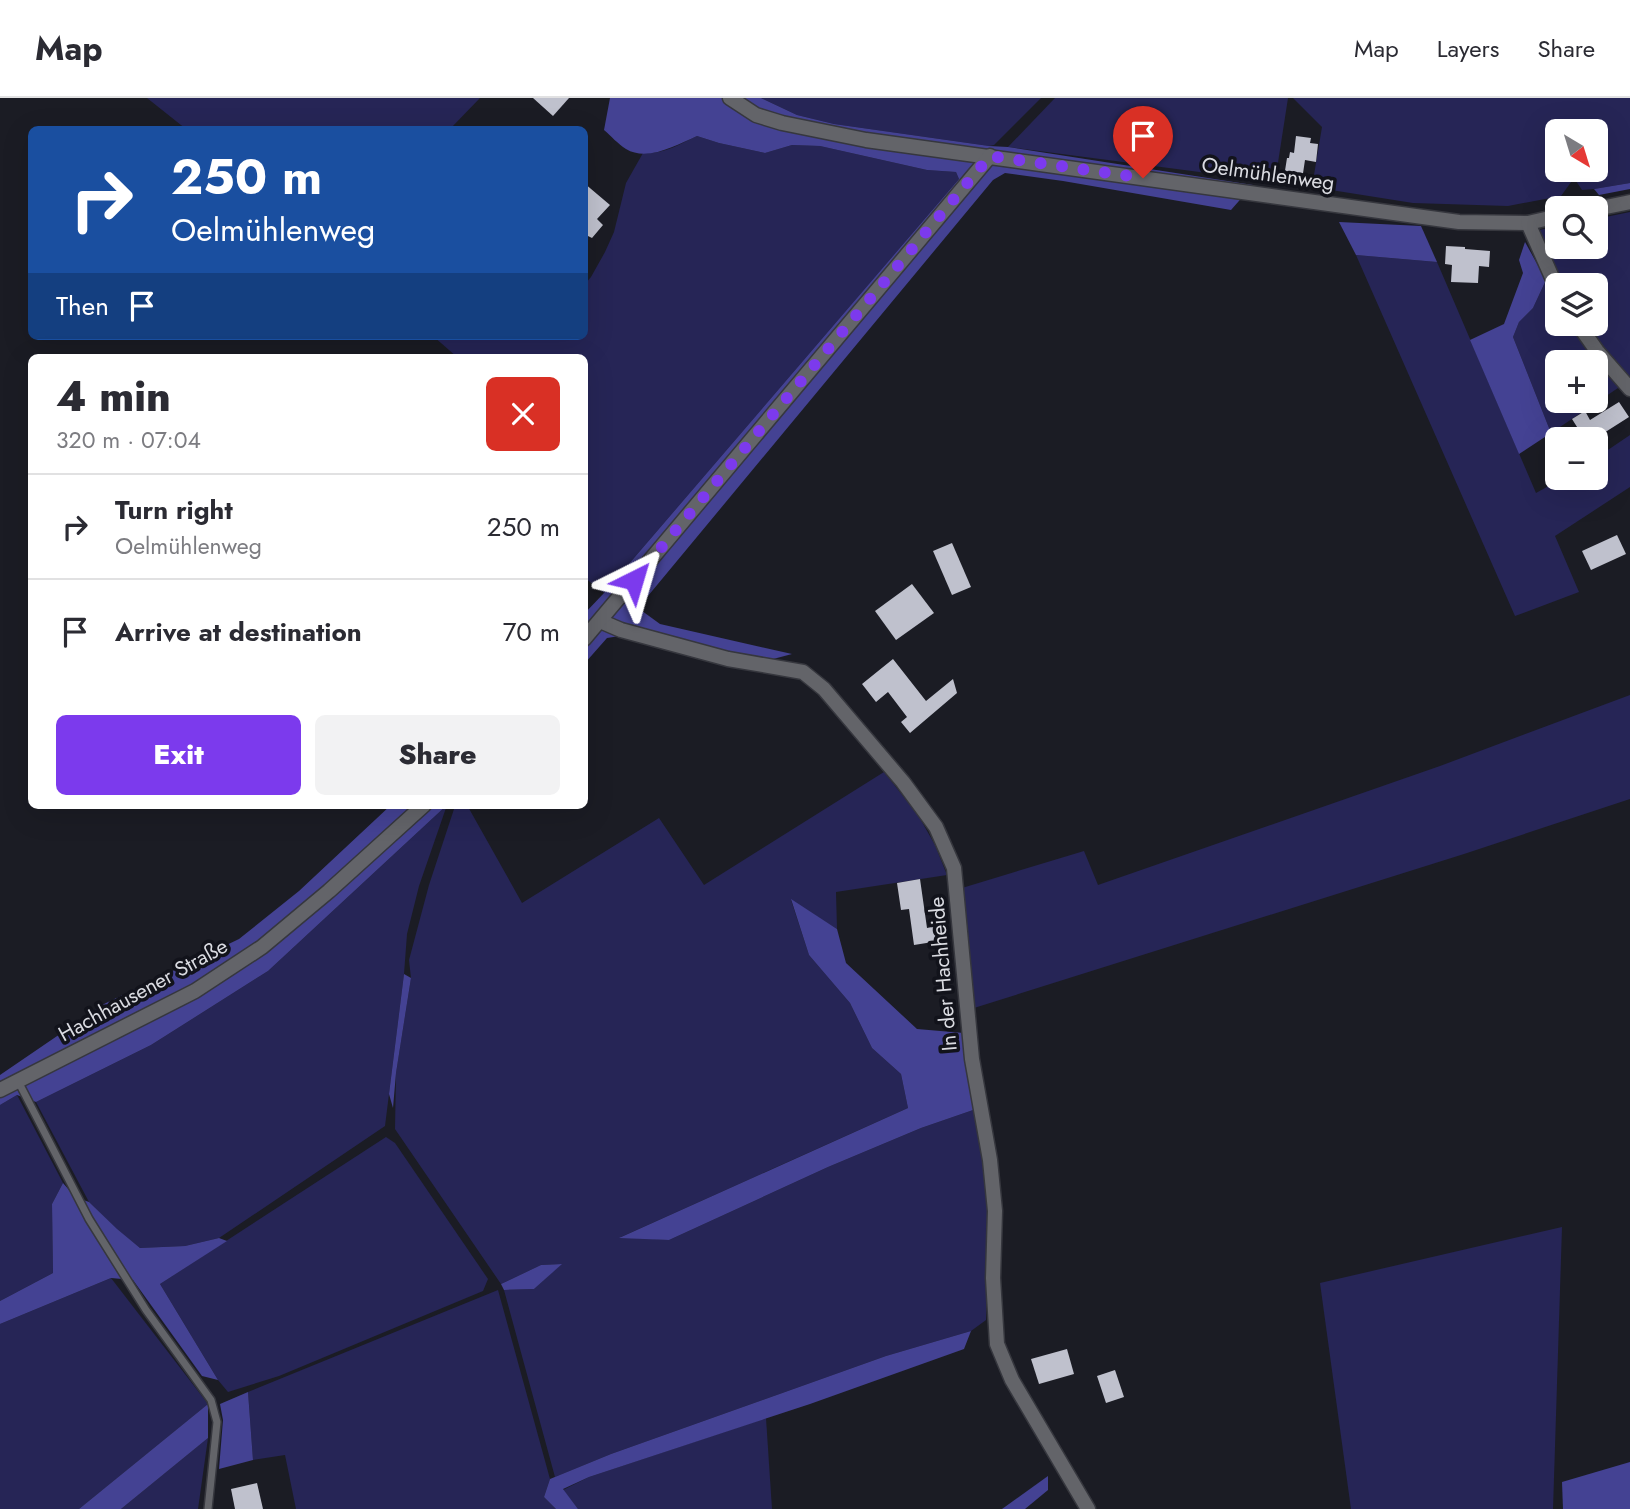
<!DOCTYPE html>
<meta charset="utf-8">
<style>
:root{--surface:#fff;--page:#f2f2f3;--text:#2b2b33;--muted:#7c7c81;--line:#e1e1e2;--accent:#7c3aed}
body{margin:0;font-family:Jost,sans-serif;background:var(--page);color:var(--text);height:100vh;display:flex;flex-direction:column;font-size:26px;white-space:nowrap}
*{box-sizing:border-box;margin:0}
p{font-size:23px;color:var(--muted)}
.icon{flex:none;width:38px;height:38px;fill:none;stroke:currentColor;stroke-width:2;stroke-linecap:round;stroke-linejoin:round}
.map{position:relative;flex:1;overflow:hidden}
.side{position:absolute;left:28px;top:256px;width:560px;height:455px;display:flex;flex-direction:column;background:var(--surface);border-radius:10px;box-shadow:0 7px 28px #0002}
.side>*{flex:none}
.guide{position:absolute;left:28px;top:28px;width:560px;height:214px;border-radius:10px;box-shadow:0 7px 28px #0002;background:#1a4fa0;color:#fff;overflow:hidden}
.needle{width:46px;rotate:142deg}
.fabs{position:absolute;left:1545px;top:21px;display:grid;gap:14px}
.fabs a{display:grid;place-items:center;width:63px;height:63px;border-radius:10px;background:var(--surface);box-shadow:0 7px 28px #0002;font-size:35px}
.pin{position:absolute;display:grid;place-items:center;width:60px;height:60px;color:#fff;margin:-72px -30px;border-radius:50% 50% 50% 0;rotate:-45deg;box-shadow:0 0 7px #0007}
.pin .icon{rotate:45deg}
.me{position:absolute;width:77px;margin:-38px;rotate:40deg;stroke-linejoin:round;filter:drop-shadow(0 0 5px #0008)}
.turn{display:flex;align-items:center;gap:24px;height:147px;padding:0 28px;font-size:32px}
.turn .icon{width:91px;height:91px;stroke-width:2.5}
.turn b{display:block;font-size:49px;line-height:60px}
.then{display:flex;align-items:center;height:66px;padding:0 28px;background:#0003;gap:14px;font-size:26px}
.round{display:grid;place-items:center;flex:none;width:74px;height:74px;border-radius:10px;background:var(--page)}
.summary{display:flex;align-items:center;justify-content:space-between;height:119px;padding:0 28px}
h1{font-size:42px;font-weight:800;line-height:52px}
.button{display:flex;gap:14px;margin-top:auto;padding:14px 28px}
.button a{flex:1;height:80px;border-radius:10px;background:var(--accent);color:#fff;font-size:28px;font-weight:800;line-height:80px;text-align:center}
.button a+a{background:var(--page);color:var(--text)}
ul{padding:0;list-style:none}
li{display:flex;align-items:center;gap:21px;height:105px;padding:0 28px;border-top:2px solid var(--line)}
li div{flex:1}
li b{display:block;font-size:26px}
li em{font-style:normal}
header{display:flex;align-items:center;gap:42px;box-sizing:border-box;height:98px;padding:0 35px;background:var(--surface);border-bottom:2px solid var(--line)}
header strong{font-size:33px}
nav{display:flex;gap:38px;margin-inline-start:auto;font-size:24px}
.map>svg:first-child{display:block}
.green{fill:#262556;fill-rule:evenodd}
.forest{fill:#444293}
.building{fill:#bfc1cd}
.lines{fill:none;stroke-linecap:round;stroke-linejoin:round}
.service-casing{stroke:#36373e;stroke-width:10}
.minor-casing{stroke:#36373e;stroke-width:17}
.service{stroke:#636469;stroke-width:7}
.minor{stroke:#636469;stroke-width:14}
.route{stroke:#7c3aed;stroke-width:12;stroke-dasharray:0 21.6}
.labels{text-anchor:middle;stroke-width:7;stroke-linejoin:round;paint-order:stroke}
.street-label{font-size:21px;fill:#dadbe1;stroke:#12131b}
</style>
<header>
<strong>Map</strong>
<nav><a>Map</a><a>Layers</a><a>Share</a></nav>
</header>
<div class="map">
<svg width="1630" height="1411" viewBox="0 0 1630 1411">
<rect width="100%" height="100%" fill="#1b1c24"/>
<!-- green -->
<g class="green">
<path d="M 147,0 L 480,0 L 450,31 L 186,31 Z"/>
<path d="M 761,0 L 1041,0 L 994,47 L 989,48 L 834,26 L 797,17 Z"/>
<path d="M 1055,0 L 1288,0 L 1275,84 L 1008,49 Z"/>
<path d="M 1293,0 L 1630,0 L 1630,85 L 1594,91 L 1582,92 L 1574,80 L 1561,98 L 1508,108 L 1413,105 L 1312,89 L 1322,29 ZM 1558,33 L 1596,33 L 1596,72 L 1558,72 Z"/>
<path d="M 697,38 L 719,45 L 765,55 L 792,47 L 820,48 L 927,72 L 956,74 L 959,81 L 604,495 L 585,480 L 584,259 L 457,259 L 433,238 L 584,238 L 585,186 L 591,179 L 605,154 L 614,134 L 626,85 L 643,55 C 662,57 680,46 697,38 Z"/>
<path d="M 1630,114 L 1630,286 L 1583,226 L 1596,226 L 1596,187 L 1560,187 L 1538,136 L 1540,132 L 1557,128 L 1558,149 L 1596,149 L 1596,121 Z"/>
<path d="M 1356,157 L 1437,164 L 1536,395 L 1563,380 L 1596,380 L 1596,360 L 1630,337 L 1630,389 L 1555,438 L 1579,494 L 1515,518 Z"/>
<path d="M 1546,182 L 1557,201 L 1558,226 L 1573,226 L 1621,288 L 1551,335 L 1513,239 L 1519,224 L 1533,210 ZM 1558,264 L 1596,264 L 1596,303 L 1558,303 Z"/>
<path d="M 1630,597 L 1630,701 L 1464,756 L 974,910 L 962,790 L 1084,753 L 1098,787 L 1440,668 Z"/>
<path d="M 884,674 L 918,717 L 935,747 L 947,777 L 836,794 L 837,831 L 791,802 L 809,857 L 850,905 L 872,950 L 901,976 L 908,1010 L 621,1139 L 669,1142 L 828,1069 L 921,1030 L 976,1011 L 986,1063 L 989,1114 L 986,1222 L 971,1233 L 886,1258 L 611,1356 L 555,1379 L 504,1192 L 534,1191 L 561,1166 L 541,1167 L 501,1186 L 395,1031 L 396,975 L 411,880 L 409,862 L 429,787 L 455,708 L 467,707 L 522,805 L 659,720 L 704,787 Z"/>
<path d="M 447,707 L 419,788 L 407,836 L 404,876 L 385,1028 L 219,1140 L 185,1148 L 140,1150 L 117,1132 L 89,1104 L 36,1004 L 151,947 L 268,873 Z"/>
<path d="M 17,997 L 63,1085 L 52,1106 L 53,1175 L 0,1203 L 0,1007 Z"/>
<path d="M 386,1039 L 395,1045 L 488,1181 L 483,1193 L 279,1278 L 228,1294 L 218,1282 L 160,1186 Z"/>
<path d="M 1562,1129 L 1553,1411 L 1351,1411 L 1320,1185 Z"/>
<path d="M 111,1180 L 208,1306 L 79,1411 L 0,1411 L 0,1226 Z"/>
<path d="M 498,1192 L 550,1381 L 544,1399 L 556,1411 L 296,1411 L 285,1357 L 253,1362 L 248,1294 Z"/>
<path d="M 766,1320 L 772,1411 L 578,1411 L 563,1392 L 589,1379 Z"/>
<path d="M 208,1340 L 198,1411 L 121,1411 Z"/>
</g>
<!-- forest -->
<g class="forest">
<path d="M 610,0 L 761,0 L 797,17 L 834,26 L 989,48 L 1008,49 L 1253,87 L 1231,112 L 1063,83 L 1005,75 L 993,82 L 638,510 L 660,526 L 792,556 L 739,570 L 620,538 L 607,540 L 585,565 L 585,515 L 604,495 L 959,81 L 956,74 L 927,72 L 820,48 L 792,47 L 765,55 L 719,45 L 697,38 C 677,47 647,64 626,51 C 618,46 611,38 604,32 Z"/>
<path d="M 1630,85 L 1630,91 L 1599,97 L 1594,91 Z"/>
<path d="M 1339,124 L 1421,128 L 1437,164 L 1356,157 Z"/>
<path d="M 1525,144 L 1546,182 L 1533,210 L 1519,224 L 1513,239 L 1551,335 L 1519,356 L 1470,242 L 1504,226 L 1523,175 L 1519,162 Z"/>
<path d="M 391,707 L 447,707 L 268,873 L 151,947 L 36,1004 L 17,997 L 0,1007 L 0,977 L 104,906 L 239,841 L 299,793 Z"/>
<path d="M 791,801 L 837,831 L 846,865 L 917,931 L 964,935 L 976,1011 L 921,1030 L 828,1069 L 669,1142 L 619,1140 L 908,1010 L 901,976 L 872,950 L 850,905 L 809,857 Z"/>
<path d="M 404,876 L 411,880 L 396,975 L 393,1010 L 389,996 Z"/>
<path d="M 63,1085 L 75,1099 L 89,1104 L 117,1131 L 140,1150 L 185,1148 L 219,1140 L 227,1143 L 160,1186 L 218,1282 L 202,1278 L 133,1182 L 111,1180 L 0,1226 L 0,1203 L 53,1175 L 52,1106 Z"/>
<path d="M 562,1166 L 534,1191 L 504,1192 L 501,1186 L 541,1167 Z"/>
<path d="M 971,1233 L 964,1251 L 810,1306 L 589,1379 L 563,1391 L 578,1411 L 556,1411 L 544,1399 L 550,1381 L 611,1356 L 886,1258 Z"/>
<path d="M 248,1294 L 253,1362 L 219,1371 L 223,1322 L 220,1306 Z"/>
<path d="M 208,1306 L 208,1340 L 121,1411 L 79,1411 Z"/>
<path d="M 1630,1364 L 1630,1411 L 1563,1411 L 1562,1384 Z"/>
<path d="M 1048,1378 L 1048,1392 L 1025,1411 L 1002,1411 Z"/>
</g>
<!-- building -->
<g class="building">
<path d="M 533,0 L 569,0 L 553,18 Z"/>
<path d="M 1296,38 L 1311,40 L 1310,45 L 1318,46 L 1316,64 L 1305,62 L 1302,82 L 1284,79 L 1287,60 L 1289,60 L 1290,54 L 1294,55 Z"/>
<path d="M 584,85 L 610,107 L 597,121 L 603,127 L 592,140 L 584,136 Z"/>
<path d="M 1446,148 L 1465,149 L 1465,151 L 1490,153 L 1489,169 L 1479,168 L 1478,185 L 1451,184 L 1452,167 L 1445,166 Z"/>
<path d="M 1619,304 L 1629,319 L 1596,340 L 1596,333 L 1584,340 L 1572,321 L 1585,313 L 1590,322 Z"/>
<path d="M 1617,437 L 1626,456 L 1591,472 L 1582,453 Z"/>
<path d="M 952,445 L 971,489 L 952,497 L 933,453 Z"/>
<path d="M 912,486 L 934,515 L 896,542 L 875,513 Z"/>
<path d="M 893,561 L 926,603 L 953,581 L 957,595 L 910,635 L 901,624 L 907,619 L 888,594 L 876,604 L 862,586 Z"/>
<path d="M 920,781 L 927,830 L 937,828 L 939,843 L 914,847 L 909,811 L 901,812 L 897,785 Z"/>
<path d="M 1067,1251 L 1074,1276 L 1039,1286 L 1031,1261 Z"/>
<path d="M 1115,1272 L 1124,1299 L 1106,1305 L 1097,1278 Z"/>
<path d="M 257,1385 L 263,1411 L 235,1411 L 231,1391 Z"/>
</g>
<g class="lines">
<!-- service casing -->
<g class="service-casing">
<path id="service" d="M 18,983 L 89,1121 L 146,1212 L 211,1302 L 217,1324 L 208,1411"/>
</g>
<!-- minor casing -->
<g class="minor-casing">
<g id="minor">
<path d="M 730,0 L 756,17 L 782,25 L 866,42 L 1459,124 L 1528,125 L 1558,118"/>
<path d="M 1596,111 L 1630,104"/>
<path d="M 1528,125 L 1558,193"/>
<path d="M 1578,226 L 1597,253 L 1630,291"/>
<path d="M 600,523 L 621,532 L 728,561 L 803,574 L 824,591 L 903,684 L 936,729 L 954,770 L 972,961 L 990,1062 L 995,1113 L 993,1180 L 997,1246 L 1012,1282 L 1088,1411"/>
<path d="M 584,541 L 990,58"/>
<path d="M 0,992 L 195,893 L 262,849 L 329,793 L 424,707"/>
</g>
</g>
<!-- service -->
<use href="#service" class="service"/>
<!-- minor -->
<use href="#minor" class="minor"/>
</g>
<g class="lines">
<!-- route -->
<path class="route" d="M 634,482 L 990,58 L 1143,80"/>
</g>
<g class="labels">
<!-- street labels -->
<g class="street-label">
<text transform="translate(1268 76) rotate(8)" y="7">Oelmühlenweg</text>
<text transform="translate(943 876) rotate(-95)" y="7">In der Hachheide</text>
<text transform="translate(143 892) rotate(-29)" y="7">Hachhausener Straße</text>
</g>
</g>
</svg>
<div class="fabs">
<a><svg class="needle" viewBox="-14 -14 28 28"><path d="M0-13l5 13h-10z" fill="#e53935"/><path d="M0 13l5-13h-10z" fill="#7c7c81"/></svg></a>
<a><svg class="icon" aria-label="search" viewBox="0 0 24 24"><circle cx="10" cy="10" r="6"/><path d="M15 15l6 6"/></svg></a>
<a><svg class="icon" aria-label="layers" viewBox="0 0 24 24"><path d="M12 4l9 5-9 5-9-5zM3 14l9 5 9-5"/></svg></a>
<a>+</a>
<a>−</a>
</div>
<div class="pin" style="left:1143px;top:80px;background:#d93025"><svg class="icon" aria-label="arrive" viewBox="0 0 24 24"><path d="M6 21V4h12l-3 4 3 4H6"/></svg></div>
<svg class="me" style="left:634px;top:482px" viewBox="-20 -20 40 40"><path d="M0-17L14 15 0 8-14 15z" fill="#7c3aed" stroke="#fff" stroke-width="4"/></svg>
<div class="guide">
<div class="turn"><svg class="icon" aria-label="right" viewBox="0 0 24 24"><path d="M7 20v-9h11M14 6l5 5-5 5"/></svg><div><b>250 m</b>Oelmühlenweg</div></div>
<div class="then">Then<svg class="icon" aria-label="arrive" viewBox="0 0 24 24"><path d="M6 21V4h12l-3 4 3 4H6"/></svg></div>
</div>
<section class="side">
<div class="summary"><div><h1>4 min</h1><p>320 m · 07:04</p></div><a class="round" style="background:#d93025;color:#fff"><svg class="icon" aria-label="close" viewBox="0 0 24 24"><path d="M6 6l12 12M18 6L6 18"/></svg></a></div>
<ul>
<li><svg class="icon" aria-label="right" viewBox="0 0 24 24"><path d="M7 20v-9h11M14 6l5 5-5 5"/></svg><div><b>Turn right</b><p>Oelmühlenweg</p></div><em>250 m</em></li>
<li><svg class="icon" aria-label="arrive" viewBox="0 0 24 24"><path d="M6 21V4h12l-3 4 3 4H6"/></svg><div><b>Arrive at destination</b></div><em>70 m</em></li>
</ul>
<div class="button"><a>Exit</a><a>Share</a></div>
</section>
</div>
